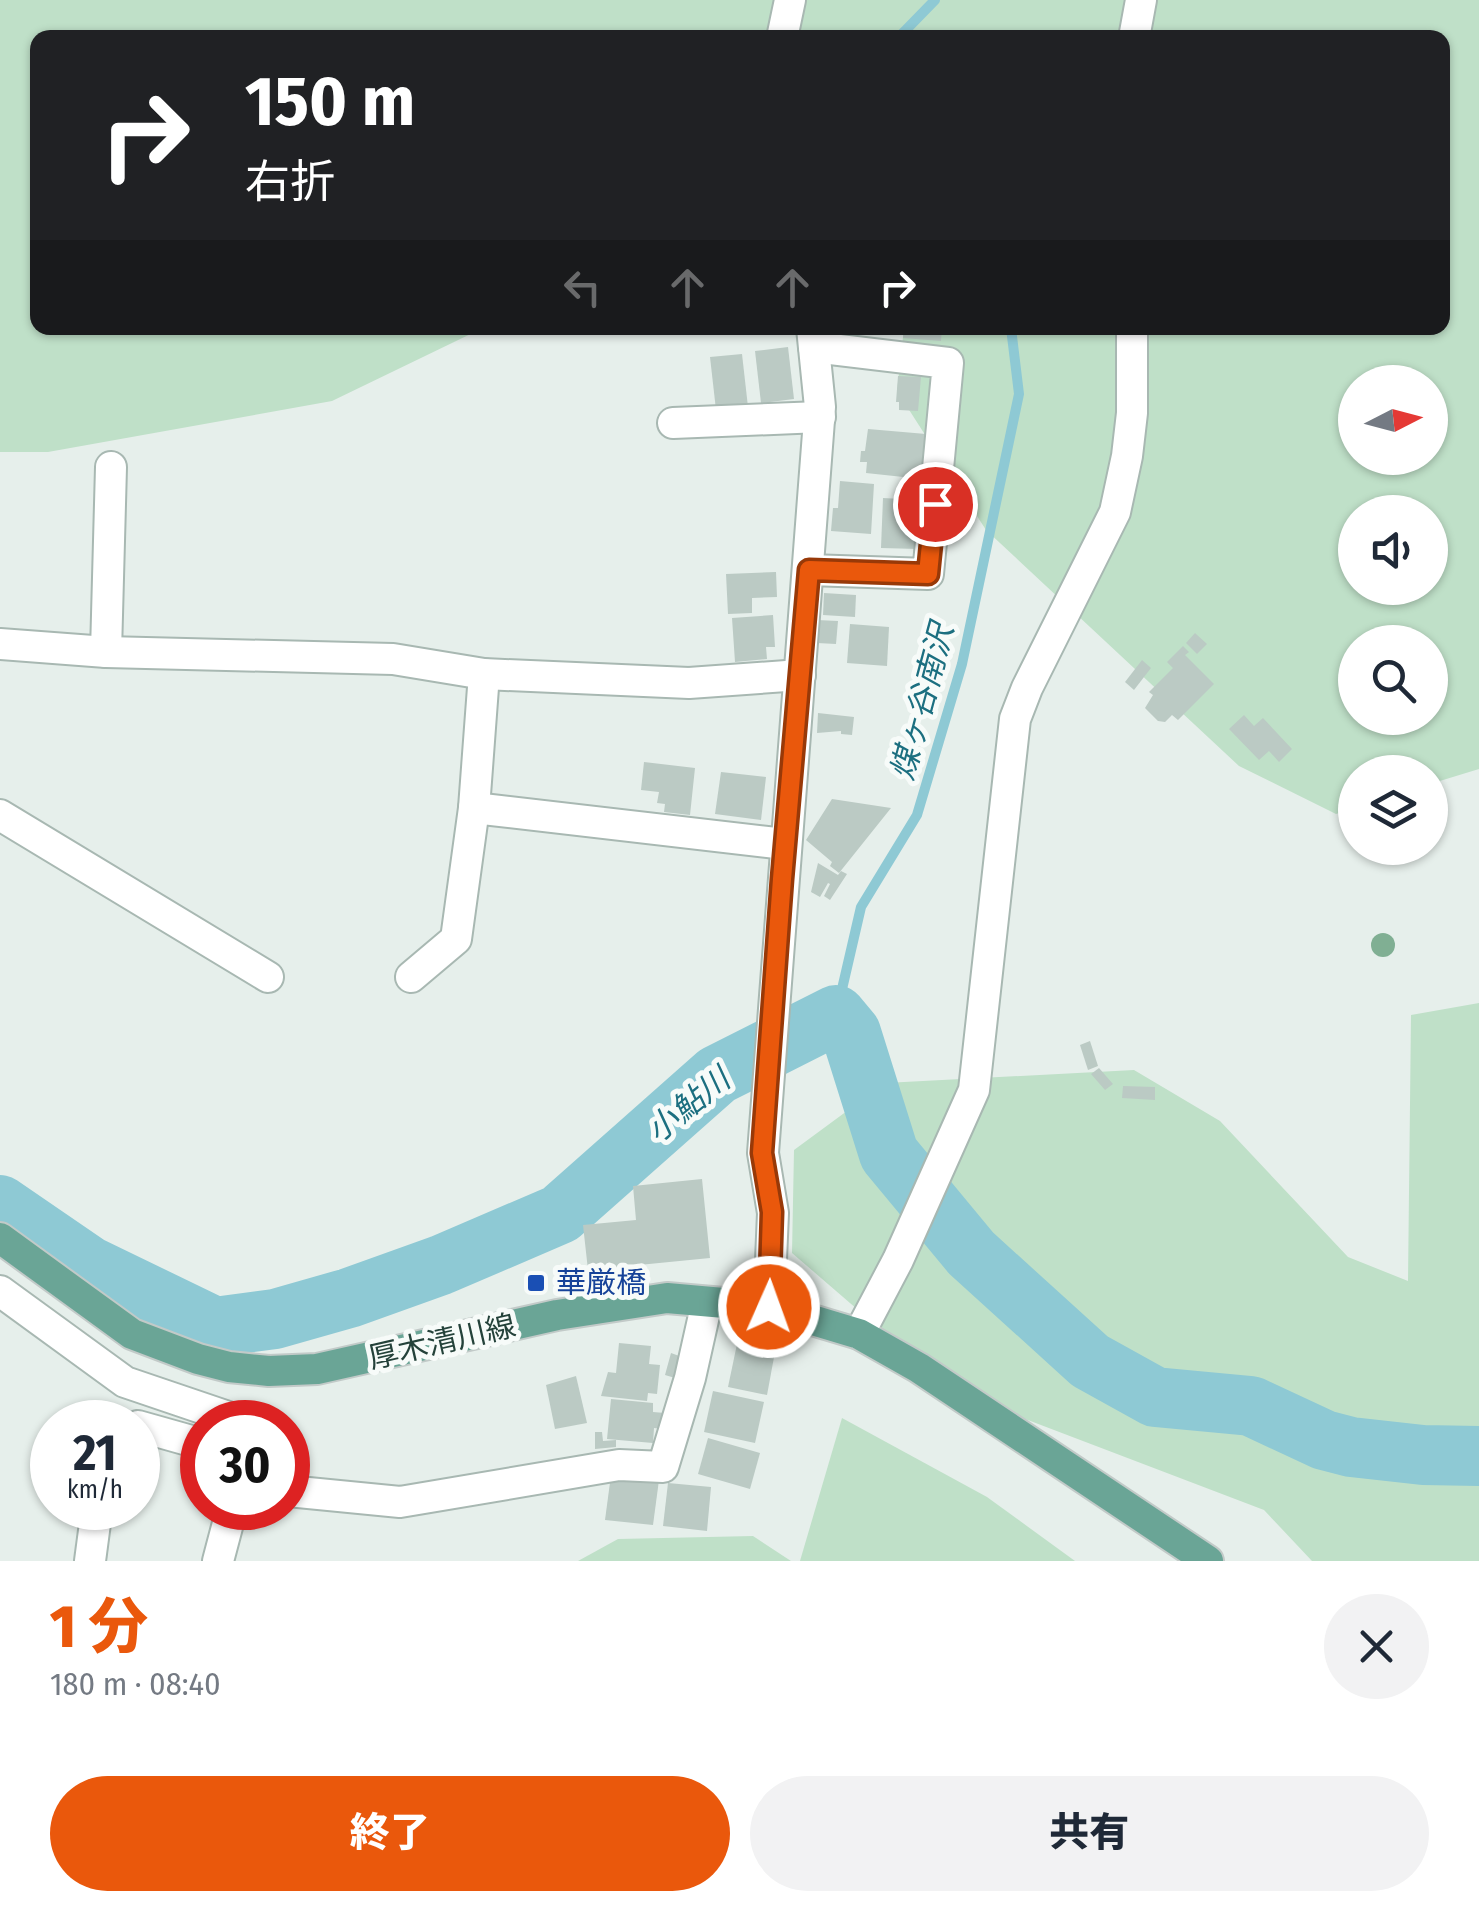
<!DOCTYPE html>
<html lang="ja">
<meta charset="utf-8">
<style>
:root{--surface:#fff;--page:#f2f2f3;--text:#1f2937;--muted:#747a83;--accent:#ea580c}
body{margin:0;font-family:"Fira Sans Condensed","Noto Sans JP",sans-serif;background:var(--page);color:var(--text);height:100vh;display:flex;flex-direction:column;font-size:38px;white-space:nowrap}
*{box-sizing:border-box;margin:0}
p{font-size:32px;color:var(--muted)}
.icon{flex:none;width:55px;height:55px;fill:none;stroke:currentColor;stroke-width:2;stroke-linecap:round;stroke-linejoin:round}
.map{position:relative;height:1561px;overflow:hidden}
.panel{display:flex;flex-direction:column;background:var(--surface);flex:1}
.panel>*{flex:none}
.guide{position:absolute;left:30px;top:30px;width:1420px;height:305px;border-radius:20px;box-shadow:0 2px 8px #0004;background:#202124;color:#fff;overflow:hidden}
.needle{width:65px;rotate:84deg}
.buttons{position:absolute;left:1338px;top:365px;display:grid;gap:20px}
.buttons a{display:grid;place-items:center;width:110px;height:110px;border-radius:50%;background:var(--surface);box-shadow:0 2px 8px #0004;font-size:50px}
.speed{position:absolute;left:30px;top:1400px;display:flex;gap:20px;font-size:50px;font-weight:700;text-align:center}
.speed>*{display:grid;place-content:center;width:130px;height:130px;border-radius:50%;background:var(--surface);box-shadow:0 2px 8px #0004;line-height:1}
.speed small{font-size:25px;font-weight:400}
.speed .limit{border:15px solid #d22;background:#fff;color:#111}
.pin{position:absolute;display:grid;place-items:center;width:85px;height:85px;color:#fff;margin:-42px;border:5px solid #fff;border-radius:50%;box-shadow:0 2px 10px #0007}
.me{position:absolute;width:110px;margin:-55px;rotate:2deg;stroke-linejoin:round;filter:drop-shadow(0 0 8px #0008)}
.turn{display:flex;align-items:center;gap:35px;height:210px;padding:0 50px;font-size:45px}
.turn .icon{width:130px;height:130px;stroke-width:2.5}
.turn b{display:block;font-size:70px;line-height:85px}
.lanes{display:flex;align-items:center;height:95px;padding:0 50px;background:#0003;justify-content:center;gap:50px;direction:ltr}
.lanes .off{opacity:.35}
.round{display:grid;place-items:center;flex:none;width:105px;height:105px;border-radius:52px;background:var(--page)}
.summary{display:flex;align-items:center;justify-content:space-between;height:170px;padding:0 50px}
h1{font-size:60px;font-weight:800;line-height:75px;color:var(--accent)}
.action{display:flex;gap:20px;margin-top:auto;padding:20px 50px}
.action a{flex:1;height:115px;border-radius:60px;background:var(--accent);color:#fff;font-size:40px;font-weight:800;line-height:115px;text-align:center}
.action a+a{background:var(--page);color:var(--text)}
.map>svg:first-child{display:block}
.green{fill:#bfe0c8;fill-rule:evenodd}
.lines{fill:none;stroke-linecap:round;stroke-linejoin:round}
.stream{stroke:#8ec9d4;stroke-width:10}
.river{stroke:#8ec9d4;stroke-width:60}
.building{fill:#bbcac4}
.minor-casing{stroke:#a8b8b2;stroke-width:34}
.primary-casing{stroke:#c2cac8;stroke-width:34}
.minor{stroke:#fff;stroke-width:30}
.primary{stroke:#6aa596;stroke-width:30}
.tree{fill:#80af93}
.route-casing{stroke:#983908;stroke-width:25}
.route{stroke:#ea580c;stroke-width:18}
.transit-dot{fill:#1a4fb4;stroke:#f7fbf9;stroke-width:4}
.labels{text-anchor:middle;stroke-width:10;stroke-linejoin:round;paint-order:stroke}
.transit-label{font-size:30px;fill:#164399;stroke:#f7fbf9;text-anchor:start}
.street-label{font-size:30px;fill:#24423a;stroke:#f7fbf9}
.water-label{font-size:32px;font-style:italic;fill:#1c6f80;stroke:#f7fbf9}
</style>
<div class="map">
<svg width="1479" height="1561" viewBox="0 0 1479 1561">
<rect width="100%" height="100%" fill="#e6efeb"/>
<!-- green -->
<g class="green">
<path d="M 0,0 L 1479,0 L 1479,769 L 1430,784 L 1430,772 L 1355,772 L 1355,808 L 1336,814 L 1239,766 L 986,530 L 897,391 L 904,328 L 1442,328 L 1442,38 L 38,38 L 38,328 L 483,328 L 332,401 L 48,452 L 0,452 ZM 1355,382 L 1430,382 L 1430,458 L 1355,458 ZM 1355,512 L 1430,512 L 1430,588 L 1355,588 ZM 1355,642 L 1430,642 L 1430,718 L 1355,718 Z"/>
<path d="M 1479,1003 L 1479,1561 L 1312,1561 L 1264,1510 L 952,1391 L 792,1253 L 794,1150 L 885,1083 L 1134,1070 L 1220,1121 L 1348,1257 L 1408,1281 L 1411,1015 Z"/>
<path d="M 842,1418 L 987,1497 L 1075,1561 L 800,1561 Z"/>
<path d="M 753,1536 L 791,1561 L 578,1561 L 618,1539 Z"/>
</g>
<g class="lines">
<!-- stream -->
<g class="stream">
<path d="M 898,38 L 935,0"/>
<path d="M 836,1015 L 861,907 L 917,815 L 962,664 L 1019,394 L 1011,328"/>
</g>
<!-- river -->
<path class="river" d="M 0,1205 L 89,1266 L 215,1327 L 275,1319 L 349,1298 L 441,1265 L 560,1214 L 717,1075 L 836,1015 L 851,1033 L 889,1154 L 971,1253 L 1090,1361 L 1155,1397 L 1251,1406 L 1324,1440 L 1351,1447 L 1423,1455 L 1479,1456"/>
</g>
<!-- building -->
<g class="building">
<path d="M 904,328 L 942,328 L 941,341 L 903,338 Z"/>
<path d="M 788,347 L 794,399 L 761,403 L 755,351 Z"/>
<path d="M 742,354 L 748,407 L 716,410 L 710,357 Z"/>
<path d="M 898,376 L 921,377 L 918,411 L 899,410 L 899,402 L 896,402 Z"/>
<path d="M 868,429 L 926,434 L 922,479 L 866,473 L 867,462 L 860,462 L 861,451 L 865,451 Z"/>
<path d="M 840,481 L 874,484 L 871,534 L 831,531 L 833,508 L 838,508 Z"/>
<path d="M 883,498 L 919,500 L 918,549 L 881,548 Z"/>
<path d="M 776,572 L 777,597 L 752,598 L 752,613 L 728,614 L 726,574 Z"/>
<path d="M 824,593 L 856,595 L 855,617 L 823,615 Z"/>
<path d="M 773,615 L 775,647 L 766,647 L 767,659 L 735,662 L 732,618 Z"/>
<path d="M 817,620 L 838,621 L 836,644 L 817,643 Z"/>
<path d="M 850,624 L 889,627 L 887,666 L 847,663 Z"/>
<path d="M 1195,633 L 1207,644 L 1197,654 L 1186,643 Z"/>
<path d="M 1183,646 L 1189,652 L 1185,655 L 1214,684 L 1178,720 L 1172,715 L 1165,722 L 1158,721 L 1145,708 L 1153,695 L 1149,692 L 1173,668 L 1167,662 Z"/>
<path d="M 1142,660 L 1151,668 L 1134,690 L 1125,682 Z"/>
<path d="M 818,713 L 854,717 L 852,735 L 841,734 L 841,731 L 817,733 Z"/>
<path d="M 1244,715 L 1254,726 L 1263,718 L 1292,749 L 1279,762 L 1269,751 L 1259,760 L 1229,729 Z"/>
<path d="M 644,762 L 695,768 L 690,815 L 664,812 L 665,804 L 657,803 L 659,792 L 641,790 Z"/>
<path d="M 721,772 L 766,777 L 761,820 L 715,814 Z"/>
<path d="M 832,799 L 891,808 L 839,873 L 830,866 L 832,862 L 806,840 Z"/>
<path d="M 818,863 L 838,875 L 841,871 L 847,874 L 830,900 L 824,896 L 830,884 L 828,883 L 820,897 L 811,892 Z"/>
<path d="M 1090,1041 L 1098,1066 L 1088,1070 L 1080,1045 Z"/>
<path d="M 1099,1068 L 1113,1084 L 1105,1090 L 1091,1074 Z"/>
<path d="M 1123,1086 L 1155,1087 L 1155,1100 L 1122,1098 Z"/>
<path d="M 702,1179 L 710,1258 L 588,1270 L 583,1225 L 636,1220 L 633,1186 Z"/>
<path d="M 619,1343 L 651,1346 L 649,1364 L 660,1365 L 657,1394 L 648,1393 L 647,1401 L 601,1396 L 608,1372 L 616,1373 Z"/>
<path d="M 737,1344 L 775,1352 L 767,1395 L 728,1387 Z"/>
<path d="M 671,1353 L 682,1357 L 675,1378 L 665,1375 Z"/>
<path d="M 576,1376 L 587,1423 L 555,1429 L 546,1385 Z"/>
<path d="M 713,1391 L 764,1402 L 755,1443 L 704,1432 Z"/>
<path d="M 611,1399 L 653,1403 L 653,1412 L 665,1413 L 663,1429 L 654,1428 L 653,1443 L 607,1439 Z"/>
<path d="M 595,1432 L 602,1432 L 603,1441 L 616,1440 L 616,1447 L 595,1449 Z"/>
<path d="M 708,1438 L 760,1453 L 750,1489 L 698,1474 Z"/>
<path d="M 611,1475 L 659,1480 L 653,1525 L 605,1520 Z"/>
<path d="M 668,1483 L 711,1487 L 707,1531 L 663,1526 Z"/>
</g>
<g class="lines">
<!-- minor casing -->
<g class="minor-casing">
<g id="minor">
<path d="M 782,38 L 790,0"/>
<path d="M 1134,38 L 1141,0"/>
<path d="M 673,423 L 820,417"/>
<path d="M 809,570 L 928,574 L 948,363 L 814,347"/>
<path d="M 0,644 L 106,652 L 393,659 L 484,674 L 689,683 L 800,675"/>
<path d="M 106,652 L 111,467"/>
<path d="M 474,808 L 785,844"/>
<path d="M 0,815 L 268,977"/>
<path d="M 411,977 L 456,939 L 474,808 L 484,674"/>
<path d="M 0,1291 L 125,1382 L 243,1422"/>
<path d="M 769,1307 L 773,1213 L 763,1153 L 820,407 L 812,328"/>
<path d="M 859,1334 L 898,1260 L 974,1090 L 1015,719 L 1027,688 L 1115,512 L 1127,456 L 1132,413 L 1132,328"/>
<path d="M 138,1426 L 202,1444"/>
<path d="M 288,1491 L 400,1502 L 619,1465 L 663,1467 L 690,1378 L 707,1302"/>
<path d="M 90,1561 L 97,1508"/>
<path d="M 218,1561 L 232,1508"/>
</g>
</g>
<!-- primary casing -->
<g class="primary-casing">
<path id="primary" d="M 0,1238 L 132,1334 L 198,1359 L 229,1367 L 269,1371 L 317,1369 L 557,1315 L 667,1298 L 769,1307 L 859,1334 L 919,1368 L 1208,1561"/>
</g>
<!-- minor -->
<use href="#minor" class="minor"/>
<!-- primary -->
<use href="#primary" class="primary"/>
</g>
<!-- trees -->
<circle class="tree" cx="1383" cy="945" r="12"/>
<g class="lines">
<!-- route casing -->
<g class="route-casing">
<path id="route" d="M 769,1307 L 772,1212 L 762,1153 L 782,879 L 809,570 L 928,574 L 935,504"/>
</g>
<!-- route -->
<use href="#route" class="route"/>
</g>
<!-- markers -->
<rect class="transit-dot" x="526" y="1273" width="20" height="20" rx="5"/>
<g class="labels">
<!-- transit labels -->
<g class="transit-label">
<text x="556" y="1293">華厳橋</text>
</g>
<!-- street labels -->
<g class="street-label">
<text transform="translate(442 1342) rotate(-13)" y="10">厚木清川線</text>
</g>
<!-- water labels -->
<g class="water-label">
<text transform="translate(922 702) rotate(-75)" y="11">煤ヶ谷南沢</text>
<text transform="translate(688 1105) rotate(-39)" y="11">小鮎川</text>
</g>
</g>
</svg>
<div class="buttons">
<a><svg class="needle" viewBox="-14 -14 28 28"><path d="M0-13l5 13h-10z" fill="#e53935"/><path d="M0 13l5-13h-10z" fill="#747a83"/></svg></a>
<a><svg class="icon" aria-label="sound" viewBox="0 0 24 24"><path d="M4 9h4l5-4v14l-5-4H4zM17 9q2 3 0 6"/></svg></a>
<a><svg class="icon" aria-label="search" viewBox="0 0 24 24"><circle cx="10" cy="10" r="6"/><path d="M15 15l6 6"/></svg></a>
<a><svg class="icon" aria-label="layers" viewBox="0 0 24 24"><path d="M12 4l9 5-9 5-9-5zM3 14l9 5 9-5"/></svg></a>
</div>
<div class="speed"><div>21<small>km/h</small></div><div class="limit">30</div></div>
<div class="pin" style="left:935px;top:504px;background:#d93025"><svg class="icon" aria-label="arrive" viewBox="0 0 24 24"><path d="M6 21V4h12l-3 4 3 4H6"/></svg></div>
<svg class="me" style="left:769px;top:1307px" viewBox="-20 -20 40 40"><circle r="17" fill="#ea580c" stroke="#fff" stroke-width="3"/><path d="M0-11L8 9 0 5-8 9z" fill="#fff"/></svg>
<div class="guide">
<div class="turn"><svg class="icon" aria-label="right" viewBox="0 0 24 24"><path d="M7 20v-9h11M14 6l5 5-5 5"/></svg><div><b>150 m</b>右折</div></div>
<div class="lanes"><svg class="icon off" aria-label="left" viewBox="0 0 24 24"><path d="M17 20v-9H6M10 6l-5 5 5 5"/></svg><svg class="icon off" aria-label="ahead" viewBox="0 0 24 24"><path d="M12 20V5M6 11l6-6 6 6"/></svg><svg class="icon off" aria-label="ahead" viewBox="0 0 24 24"><path d="M12 20V5M6 11l6-6 6 6"/></svg><svg class="icon" aria-label="right" viewBox="0 0 24 24"><path d="M7 20v-9h11M14 6l5 5-5 5"/></svg></div>
</div>
</div>
<section class="panel">
<div class="summary"><div><h1>1 分</h1><p>180 m · 08:40</p></div><a class="round"><svg class="icon" aria-label="close" viewBox="0 0 24 24"><path d="M6 6l12 12M18 6L6 18"/></svg></a></div>
<div class="action"><a>終了</a><a>共有</a></div>
</section>
